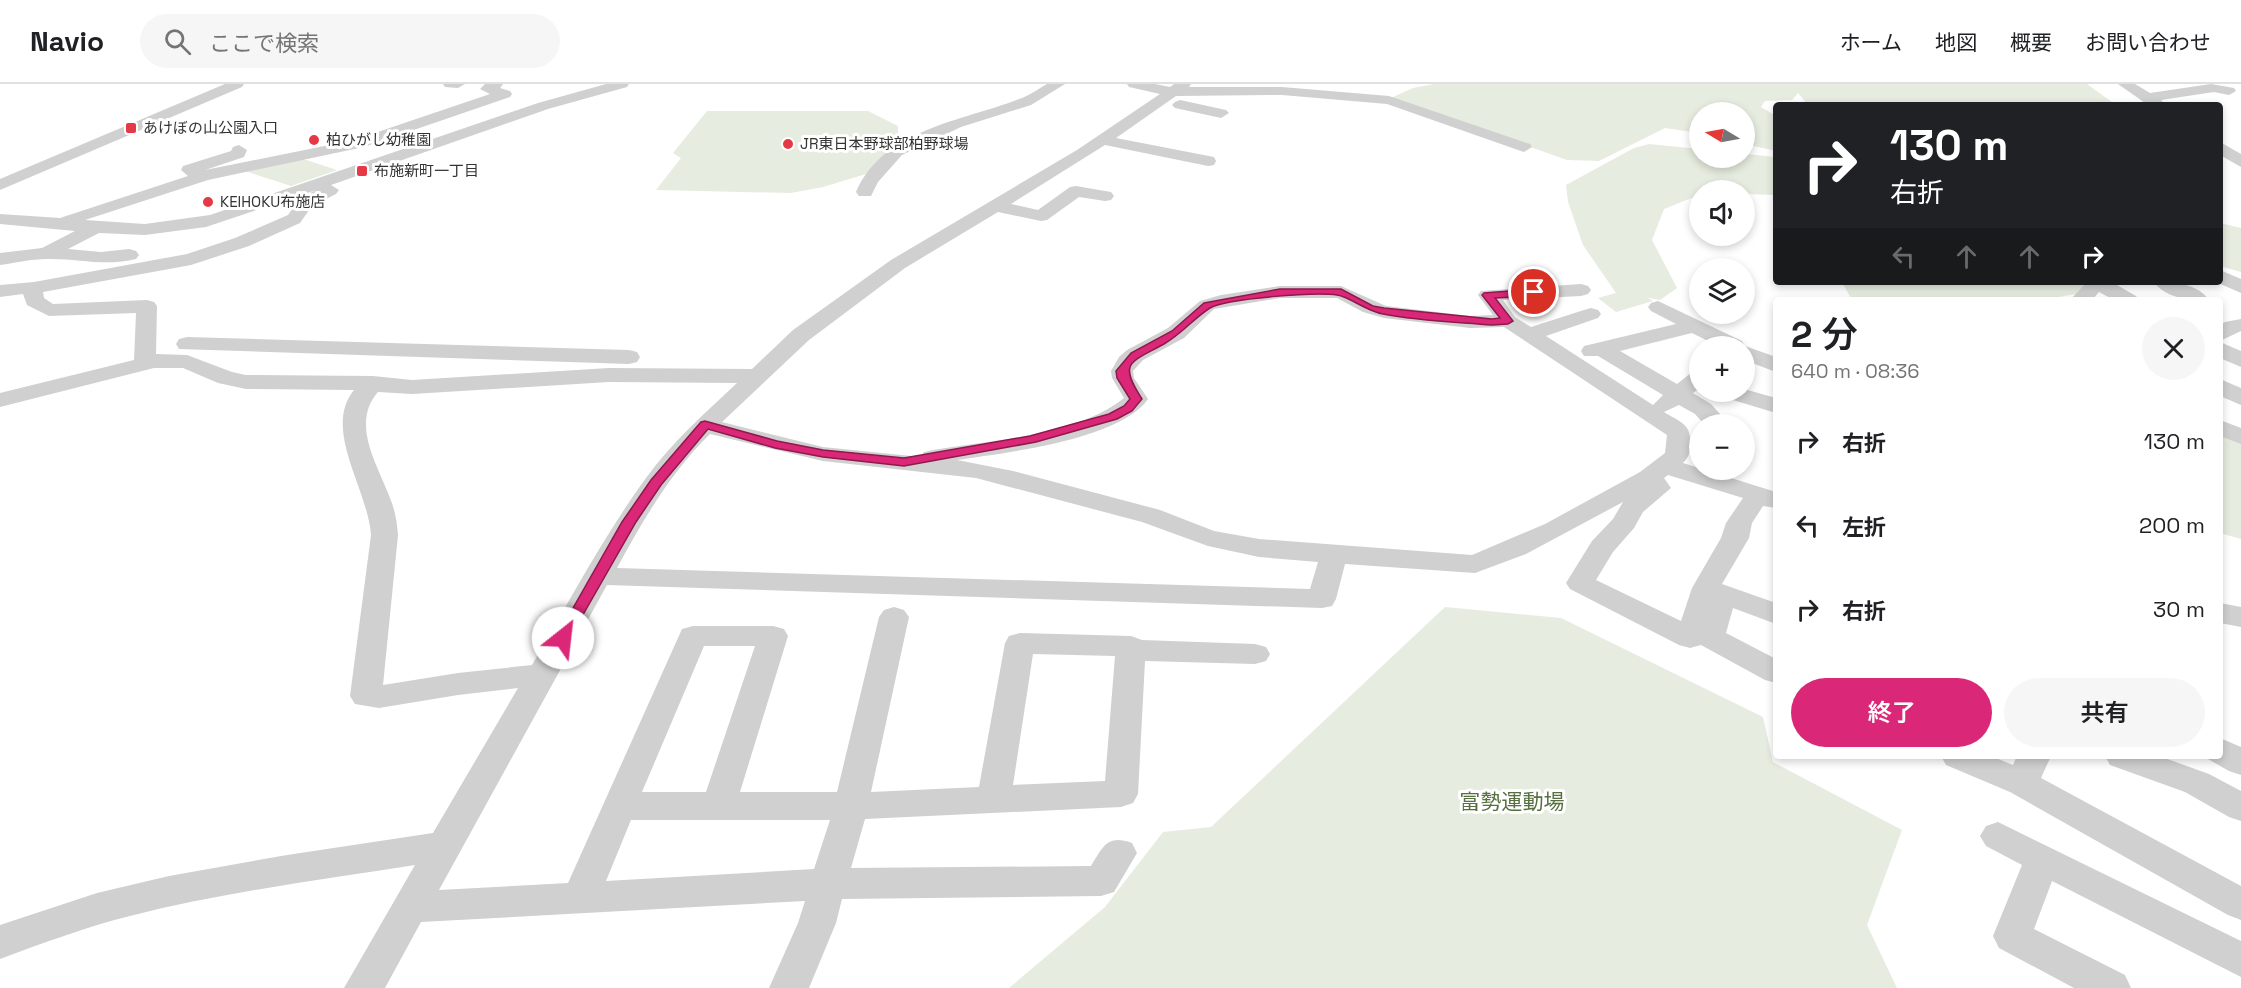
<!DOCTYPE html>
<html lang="ja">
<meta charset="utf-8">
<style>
:root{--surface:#fff;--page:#f6f6f6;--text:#202124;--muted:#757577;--line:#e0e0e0;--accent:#db2777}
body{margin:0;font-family:"Space Grotesk","Noto Sans JP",sans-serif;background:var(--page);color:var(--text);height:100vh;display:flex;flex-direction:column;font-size:22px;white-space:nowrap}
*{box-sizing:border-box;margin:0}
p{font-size:20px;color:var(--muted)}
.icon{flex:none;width:33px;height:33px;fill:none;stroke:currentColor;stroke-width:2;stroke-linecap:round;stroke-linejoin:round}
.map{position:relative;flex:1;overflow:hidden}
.drawer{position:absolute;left:1773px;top:213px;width:450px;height:462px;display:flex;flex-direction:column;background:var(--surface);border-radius:6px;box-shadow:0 3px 9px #0003}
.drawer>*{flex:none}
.top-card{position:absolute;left:1773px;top:18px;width:450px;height:183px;border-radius:6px;box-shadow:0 3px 9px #0003;background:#202124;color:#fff;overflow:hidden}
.needle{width:39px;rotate:280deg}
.fabs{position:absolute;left:1689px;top:18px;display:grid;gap:12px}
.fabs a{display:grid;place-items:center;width:66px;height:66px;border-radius:50%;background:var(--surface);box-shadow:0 3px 9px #0003;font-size:30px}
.pin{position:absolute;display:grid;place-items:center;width:51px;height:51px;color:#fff;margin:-26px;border:3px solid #fff;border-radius:50%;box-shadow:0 2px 6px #0007}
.me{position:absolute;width:66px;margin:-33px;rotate:29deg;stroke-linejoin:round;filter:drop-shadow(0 0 4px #0008)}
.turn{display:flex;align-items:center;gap:21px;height:126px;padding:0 18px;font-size:27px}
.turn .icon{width:78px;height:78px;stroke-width:2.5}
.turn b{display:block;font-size:42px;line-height:51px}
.lanes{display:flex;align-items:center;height:57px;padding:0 18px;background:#0003;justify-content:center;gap:30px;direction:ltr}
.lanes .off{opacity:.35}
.round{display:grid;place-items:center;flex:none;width:63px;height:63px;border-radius:32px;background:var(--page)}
.summary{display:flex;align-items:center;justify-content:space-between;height:102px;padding:0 18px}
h1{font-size:36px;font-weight:600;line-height:45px}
.cta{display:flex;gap:12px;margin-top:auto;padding:12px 18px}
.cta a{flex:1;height:69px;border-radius:36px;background:var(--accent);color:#fff;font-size:24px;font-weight:600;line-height:69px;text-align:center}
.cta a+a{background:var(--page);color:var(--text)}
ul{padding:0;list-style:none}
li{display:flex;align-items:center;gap:18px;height:84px;padding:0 18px}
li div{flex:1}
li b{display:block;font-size:22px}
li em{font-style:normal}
header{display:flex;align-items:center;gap:36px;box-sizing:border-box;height:84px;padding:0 30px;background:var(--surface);border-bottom:2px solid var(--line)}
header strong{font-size:28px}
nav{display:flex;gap:33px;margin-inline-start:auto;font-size:21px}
.search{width:420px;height:54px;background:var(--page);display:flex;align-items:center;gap:15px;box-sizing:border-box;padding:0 21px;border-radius:33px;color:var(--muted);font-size:22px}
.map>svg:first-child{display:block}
.green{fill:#e6ecdf}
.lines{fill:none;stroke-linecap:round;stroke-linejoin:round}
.minor{fill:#d0d0d0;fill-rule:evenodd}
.route{fill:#db2777;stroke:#8e194d;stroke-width:1.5}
.poi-dot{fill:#e63946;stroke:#fff;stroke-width:2}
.labels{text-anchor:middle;stroke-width:6;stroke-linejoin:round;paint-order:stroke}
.far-poi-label{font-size:15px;fill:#333;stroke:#fff;text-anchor:start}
.near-park-label{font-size:21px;fill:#56703f;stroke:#fff}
</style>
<header>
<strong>Navio</strong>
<div class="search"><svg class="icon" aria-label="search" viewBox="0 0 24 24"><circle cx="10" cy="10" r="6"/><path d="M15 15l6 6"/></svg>ここで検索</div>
<nav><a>ホーム</a><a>地図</a><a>概要</a><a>お問い合わせ</a></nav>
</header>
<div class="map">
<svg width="2241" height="904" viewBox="0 0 2241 904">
<rect width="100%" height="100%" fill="#fff"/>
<!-- green -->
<g class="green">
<path d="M 1434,0 L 2087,0 L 2116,21 L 1808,21 L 1798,9 L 1792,16 L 1765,17 L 1761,23 L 1776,32 L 1776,67 L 1745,60 L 1744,28 L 1700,28 L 1699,49 L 1665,44 L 1599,77 L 1567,76 L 1391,14 L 1413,4 Z"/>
<path d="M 707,27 L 868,27 L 898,42 L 898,51 L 892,72 L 876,87 L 823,103 L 791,109 L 656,106 L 681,74 L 673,69 Z"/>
<path d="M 1649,60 L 1699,65 L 1700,74 L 1744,74 L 1745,70 L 1776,73 L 1776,111 L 1745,110 L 1744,106 L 1700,106 L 1699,111 L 1664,125 L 1652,156 L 1677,204 L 1660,216 L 1648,214 L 1653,217 L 1616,228 L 1598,214 L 1616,209 L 1583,161 L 1568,118 L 1566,101 L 1634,64 Z"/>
<path d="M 300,74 L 337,86 L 291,102 L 242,86 Z"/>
<path d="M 2220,139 L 2241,144 L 2241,188 L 2220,182 Z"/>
<path d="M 1845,198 L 2094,198 L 2081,209 L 2053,214 L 1852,216 L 1843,200 Z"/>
<path d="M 2220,349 L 2241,353 L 2241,455 L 2220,449 Z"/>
<path d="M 1445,523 L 1561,534 L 1763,633 L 1773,678 L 1902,746 L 1867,841 L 1897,904 L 1009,904 L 1105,823 L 1163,748 L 1211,743 Z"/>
</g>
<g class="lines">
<!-- minor -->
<g class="minor">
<path d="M 225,0 L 244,0 L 242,3 L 0,106 L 0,95 Z"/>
<path d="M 443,0 L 465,0 L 458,4 L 445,3 Z"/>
<path d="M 485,0 L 503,0 L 500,4 L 510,7 L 512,10 L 510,13 L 364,63 L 208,96 L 85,136 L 145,140 L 210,131 L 538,19 L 606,0 L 629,0 L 627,3 L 548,25 L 331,101 L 339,106 L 336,110 L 312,122 L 300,139 L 249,162 L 191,181 L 43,208 L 44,214 L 53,220 L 147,216 L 154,218 L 157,222 L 156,270 L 187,271 L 232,288 L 246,291 L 373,292 L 412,296 L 609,284 L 752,285 L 793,246 L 891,176 L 1077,66 L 1160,10 L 1129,3 L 1127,0 L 1155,0 L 1170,3 L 1174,0 L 1191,0 L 1189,3 L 1282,3 L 1389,12 L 1530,60 L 1532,63 L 1524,68 L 1518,66 L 1387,20 L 1282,11 L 1176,12 L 1116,54 L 1214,73 L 1216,77 L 1214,81 L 1208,82 L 1105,61 L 1011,120 L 1038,126 L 1070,103 L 1076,102 L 1111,108 L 1114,112 L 1111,116 L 1105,117 L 1079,113 L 1047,136 L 1041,137 L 998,128 L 905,184 L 809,256 L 722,338 L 823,363 L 921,373 L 924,368 L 933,366 C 991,356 1077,352 1124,314 L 1112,294 L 1111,287 L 1119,273 L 1127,266 L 1168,244 L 1200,217 L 1221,211 L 1280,202 L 1341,202 L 1386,222 L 1470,232 L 1493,231 L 1478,211 L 1481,207 L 1581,200 L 1588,202 L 1591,206 L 1588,210 L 1581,212 L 1503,216 L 1515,233 L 1531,243 L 1584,226 L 1591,224 L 1598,226 L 1601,230 L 1598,234 L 1546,252 L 1653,321 L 1663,311 L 1598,272 L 1584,272 L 1581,267 L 1584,262 L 1676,240 L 1651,227 L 1648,223 L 1651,219 L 1658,217 L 1742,257 L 1745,262 L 1776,273 L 1776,288 L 1744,276 L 1744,262 L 1718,262 L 1692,249 L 1620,267 L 1677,300 L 1692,288 L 1700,286 L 1700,304 L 1693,309 L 1711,320 L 1729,340 L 1704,340 L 1695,330 L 1679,321 L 1664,328 C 1680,338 1692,340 1690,361 C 1690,369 1689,373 1683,379 L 1776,408 L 1776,424 L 1763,422 L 1752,439 L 1749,454 L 1722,500 L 1776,519 L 1776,540 L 1733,524 L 1726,549 L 1776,575 L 1776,599 L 1765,596 L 1701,561 L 1690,564 L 1679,561 L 1570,505 L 1566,499 L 1592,457 L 1613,435 L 1623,418 L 1526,470 L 1475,489 L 1345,480 L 1336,515 L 1332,522 L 1322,524 L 607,501 L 439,806 L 568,799 L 682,545 L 693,542 L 773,542 L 784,545 L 788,552 L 740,708 L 837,708 L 879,533 L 884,526 L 894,523 L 904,526 L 909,533 L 871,708 L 979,703 L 1005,559 L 1009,552 L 1020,549 L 1131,552 L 1142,556 L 1255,560 L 1266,563 L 1270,570 L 1266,577 L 1255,580 L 1145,577 L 1138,710 L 1133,719 L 1121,723 L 865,735 L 851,784 L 1091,782 C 1103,763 1107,750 1132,759 L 1137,769 L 1114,808 L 1101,812 L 842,815 L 836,839 L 809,904 L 769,904 L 798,839 L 805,817 L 421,838 L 385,904 L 344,904 L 415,781 C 320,796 224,808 130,832 C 86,843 43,859 0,875 L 0,841 L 97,809 L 169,792 L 287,771 L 433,749 L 518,604 L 458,611 L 379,624 L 355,620 L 350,612 L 371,451 C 368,405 322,345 354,306 L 246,305 L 218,299 L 183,284 L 154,284 L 0,323 L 0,309 L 134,276 L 136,229 L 49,232 L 27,221 L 23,210 L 0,213 L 0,201 L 34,198 L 187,170 L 235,154 L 288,131 L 300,114 L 316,106 L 206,143 L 145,151 L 99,149 L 68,165 L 101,168 L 129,165 L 136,167 L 139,171 L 136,175 C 105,183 77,174 47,175 C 31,175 15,179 0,181 L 0,169 L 42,164 L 75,147 L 0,140 L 0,130 L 60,134 L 188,92 L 181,86 L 183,82 L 231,67 L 233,63 L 239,61 L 247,66 L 244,73 L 205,86 L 354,56 L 490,10 L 480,5 ZM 1280,214 L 1337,214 L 1363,228 L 1384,234 L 1470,244 L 1504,243 L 1667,351 L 1665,369 L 1640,388 L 1545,440 L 1472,471 L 1259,455 L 1214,447 L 1160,426 L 1013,387 L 957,376 C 1004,369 1120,356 1148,315 L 1134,294 L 1133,287 L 1143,276 L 1184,254 L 1214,225 ZM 609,298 L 737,299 C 705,329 672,358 646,394 C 603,453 569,518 532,581 L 458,589 L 383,601 L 398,451 C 397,438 395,426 390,414 C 378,381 350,340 378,308 L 412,310 ZM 710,350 L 823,377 L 976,394 L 1142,438 L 1208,462 L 1259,473 L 1318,478 L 1310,505 L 617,484 C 643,436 671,388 710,350 ZM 1668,391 L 1743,414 L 1726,439 L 1721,454 L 1692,504 L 1681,537 L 1596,496 L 1613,468 L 1634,444 L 1643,428 L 1671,404 L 1664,394 ZM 704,562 L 755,562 L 706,708 L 642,708 ZM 1033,570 L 1115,572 L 1105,697 L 1013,701 ZM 631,736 L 830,736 L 814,785 L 606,797 Z"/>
<path d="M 1047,0 L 1065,0 L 1031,21 L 961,43 L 902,71 L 878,98 L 871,112 L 859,112 L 856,108 C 883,45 962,37 1019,15 C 1029,12 1038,5 1047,0 Z"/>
<path d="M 2118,0 L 2135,0 L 2150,9 L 2211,0 L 2234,4 L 2236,7 L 2229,11 L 2214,8 L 2161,16 L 2166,21 L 2148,21 Z"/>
<path d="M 1180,16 L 1226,26 L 1229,29 L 1221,34 L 1175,24 L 1172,21 L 1175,18 Z"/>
<path d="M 2220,58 L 2241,70 L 2241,83 L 2220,71 Z"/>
<path d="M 2220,186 L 2241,195 L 2241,209 L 2216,198 L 2220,198 Z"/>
<path d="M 2087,198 L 2119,198 L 2117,201 L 2136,212 L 2139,216 L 2114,216 L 2099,208 L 2092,216 L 2070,216 Z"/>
<path d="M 2154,198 C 2173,198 2197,199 2209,216 C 2191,216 2166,215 2154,198 Z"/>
<path d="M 2241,235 L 2241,247 L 2220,257 L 2220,241 L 2225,238 Z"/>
<path d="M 187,253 L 629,266 L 637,268 L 640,273 L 637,278 L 629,280 L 179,265 L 176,260 L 179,255 Z"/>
<path d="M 2220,258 L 2241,267 L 2241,283 L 2220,274 Z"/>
<path d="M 2220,295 L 2241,304 L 2241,321 L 2220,312 Z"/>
<path d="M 1744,305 L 1776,314 L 1776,329 L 1723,313 L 1719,308 L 1744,308 Z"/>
<path d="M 2220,336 L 2241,344 L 2241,360 L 2220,352 Z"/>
<path d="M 2220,519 L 2241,523 L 2241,543 L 2220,539 Z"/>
<path d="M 2220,654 L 2241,663 L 2241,691 L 2229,687 L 2208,675 L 2207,672 L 2220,672 Z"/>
<path d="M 1941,672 L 1991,672 L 2013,681 L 2017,672 L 2051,672 L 2041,694 L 2241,802 L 2241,836 L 2228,831 L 2010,708 L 1946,681 Z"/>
<path d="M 2105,672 L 2159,672 L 2209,690 L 2241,707 L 2241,737 L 2229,733 L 2185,708 L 2110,681 Z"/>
<path d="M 1998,738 L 2241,857 L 2241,893 L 2052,797 L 2034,845 L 2125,891 L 2131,904 L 2074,904 L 1999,864 L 1993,852 L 2022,781 L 1986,762 L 1980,752 L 1986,742 Z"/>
</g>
</g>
<!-- route -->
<path class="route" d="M 1280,205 L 1341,205 L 1373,222 L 1384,224 L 1492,235 L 1500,234 L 1482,211 L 1484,209 L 1534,205 L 1539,208 L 1534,212 L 1495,214 L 1513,237 L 1508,240 L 1492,241 C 1456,238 1418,237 1383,230 C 1366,227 1350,213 1337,211 C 1316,208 1227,214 1210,224 C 1194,234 1183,249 1164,260 C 1130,279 1118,278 1142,315 L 1132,327 L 1117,335 L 1036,358 L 904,382 L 823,373 L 775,364 L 708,345 L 661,401 L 636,438 L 568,557 L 563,559 L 556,554 L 622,438 L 651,396 L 701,338 L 705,337 L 777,357 L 823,366 L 904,374 L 1030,352 L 1109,330 L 1124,322 L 1130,315 L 1117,294 L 1116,287 L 1131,269 L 1172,247 L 1204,219 Z"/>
<!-- markers -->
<g class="poi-dot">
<rect x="125" y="38" width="12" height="12" rx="3"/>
<circle cx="314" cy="56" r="6"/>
<circle cx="788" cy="60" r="6"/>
<rect x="356" y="81" width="12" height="12" rx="3"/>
<circle cx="208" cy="118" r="6"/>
</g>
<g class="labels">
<!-- far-poi labels -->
<g class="far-poi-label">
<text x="143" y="49">あけぼの山公園入口</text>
<text x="326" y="61">柏ひがし幼稚園</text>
<text x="800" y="65">JR東日本野球部柏野球場</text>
<text x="374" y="92">布施新町一丁目</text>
<text x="220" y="123">KEIHOKU布施店</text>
</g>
<!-- near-park labels -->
<g class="near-park-label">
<text x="1512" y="725">富勢運動場</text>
</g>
</g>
</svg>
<div class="fabs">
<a><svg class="needle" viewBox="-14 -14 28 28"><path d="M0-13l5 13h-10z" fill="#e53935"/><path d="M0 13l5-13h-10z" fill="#757577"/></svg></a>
<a><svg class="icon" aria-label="sound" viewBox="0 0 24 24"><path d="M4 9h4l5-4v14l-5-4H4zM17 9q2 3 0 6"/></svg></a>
<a><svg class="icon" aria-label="layers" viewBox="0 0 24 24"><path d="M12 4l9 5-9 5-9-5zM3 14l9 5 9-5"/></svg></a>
<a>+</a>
<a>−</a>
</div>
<div class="pin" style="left:1534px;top:208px;background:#d93025"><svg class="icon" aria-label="arrive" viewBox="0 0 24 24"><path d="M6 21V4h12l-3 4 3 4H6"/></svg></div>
<svg class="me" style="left:563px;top:554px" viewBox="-20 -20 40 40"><circle r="19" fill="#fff"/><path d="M0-13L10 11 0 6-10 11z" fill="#db2777"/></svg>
<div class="top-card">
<div class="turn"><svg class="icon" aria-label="right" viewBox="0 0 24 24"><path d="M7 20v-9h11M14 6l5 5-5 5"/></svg><div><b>130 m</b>右折</div></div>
<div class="lanes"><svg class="icon off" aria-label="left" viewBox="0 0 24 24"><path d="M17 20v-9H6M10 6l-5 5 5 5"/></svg><svg class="icon off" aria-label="ahead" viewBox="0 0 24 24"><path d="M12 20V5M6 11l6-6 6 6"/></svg><svg class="icon off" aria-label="ahead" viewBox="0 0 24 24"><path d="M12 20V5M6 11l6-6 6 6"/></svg><svg class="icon" aria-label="right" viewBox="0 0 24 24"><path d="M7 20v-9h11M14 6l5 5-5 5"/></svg></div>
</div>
<section class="drawer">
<div class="summary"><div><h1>2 分</h1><p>640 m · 08:36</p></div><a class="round"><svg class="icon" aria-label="close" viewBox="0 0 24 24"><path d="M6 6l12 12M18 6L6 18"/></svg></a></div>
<ul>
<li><svg class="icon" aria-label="right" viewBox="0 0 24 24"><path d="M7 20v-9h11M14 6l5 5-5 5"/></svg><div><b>右折</b></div><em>130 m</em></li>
<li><svg class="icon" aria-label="left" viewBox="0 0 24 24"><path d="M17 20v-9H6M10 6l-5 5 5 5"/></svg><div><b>左折</b></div><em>200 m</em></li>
<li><svg class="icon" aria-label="right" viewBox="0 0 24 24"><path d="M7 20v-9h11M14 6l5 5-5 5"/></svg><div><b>右折</b></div><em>30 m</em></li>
</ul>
<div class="cta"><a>終了</a><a>共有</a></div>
</section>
</div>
